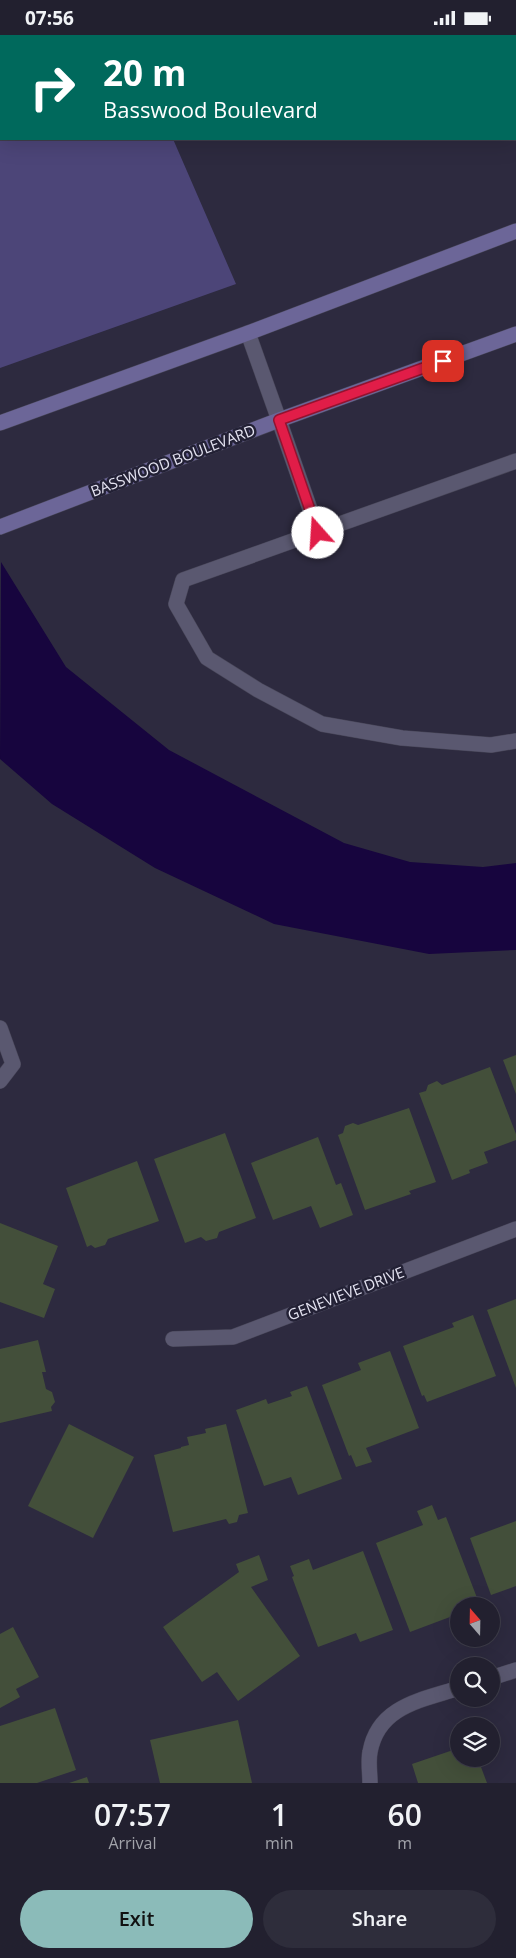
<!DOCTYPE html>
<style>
:root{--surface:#22202f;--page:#2e2d3b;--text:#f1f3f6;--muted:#a2a3aa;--line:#3f3e4b;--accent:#8bbbb9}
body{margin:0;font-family:"Open Sans",sans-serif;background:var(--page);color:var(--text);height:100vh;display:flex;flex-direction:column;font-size:19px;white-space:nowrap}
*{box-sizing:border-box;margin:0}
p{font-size:16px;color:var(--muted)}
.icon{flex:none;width:28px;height:28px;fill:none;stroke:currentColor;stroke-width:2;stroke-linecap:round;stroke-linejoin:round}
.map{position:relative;height:1748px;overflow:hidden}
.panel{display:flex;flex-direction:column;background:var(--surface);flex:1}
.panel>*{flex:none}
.banner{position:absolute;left:0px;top:0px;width:516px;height:105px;box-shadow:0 5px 20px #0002,0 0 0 1px var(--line);background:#00695c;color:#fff;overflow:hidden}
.needle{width:32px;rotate:340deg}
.fabs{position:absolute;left:450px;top:1562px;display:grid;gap:10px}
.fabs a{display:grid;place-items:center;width:50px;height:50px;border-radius:50%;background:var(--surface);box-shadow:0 5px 20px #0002,0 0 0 1px var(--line);font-size:25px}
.pin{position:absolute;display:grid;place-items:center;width:42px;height:42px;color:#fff;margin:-21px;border-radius:10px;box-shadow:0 2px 8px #0006}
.me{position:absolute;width:55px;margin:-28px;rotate:341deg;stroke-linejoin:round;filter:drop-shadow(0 0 4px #0008)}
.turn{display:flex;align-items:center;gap:18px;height:105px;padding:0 20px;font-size:22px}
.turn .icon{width:65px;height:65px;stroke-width:2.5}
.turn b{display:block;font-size:35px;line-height:42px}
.eta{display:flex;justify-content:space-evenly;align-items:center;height:85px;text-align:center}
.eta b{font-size:30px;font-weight:600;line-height:35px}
.primary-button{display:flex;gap:10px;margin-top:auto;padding:10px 20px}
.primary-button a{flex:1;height:58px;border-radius:30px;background:var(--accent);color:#111;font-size:20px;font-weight:600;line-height:58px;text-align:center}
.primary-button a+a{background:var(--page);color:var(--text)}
.status{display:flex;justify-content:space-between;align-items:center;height:35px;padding:0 25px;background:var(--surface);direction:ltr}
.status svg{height:14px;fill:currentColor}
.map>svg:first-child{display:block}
.green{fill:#4c4578}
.water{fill:#17053e}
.building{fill:#434f3a}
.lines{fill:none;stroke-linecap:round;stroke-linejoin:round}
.service-casing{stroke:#474557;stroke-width:16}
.minor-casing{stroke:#474557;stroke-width:16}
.secondary-casing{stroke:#474557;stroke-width:16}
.service{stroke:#5a5870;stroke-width:15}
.minor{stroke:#5a5870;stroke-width:15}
.secondary{stroke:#6c6698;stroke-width:15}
.route-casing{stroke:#92132f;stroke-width:12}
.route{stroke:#e11d48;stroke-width:9}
.labels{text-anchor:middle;stroke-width:5;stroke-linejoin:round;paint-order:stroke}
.street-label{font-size:15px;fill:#e4e3f1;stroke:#232135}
</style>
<div class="status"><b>07:56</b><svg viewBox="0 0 49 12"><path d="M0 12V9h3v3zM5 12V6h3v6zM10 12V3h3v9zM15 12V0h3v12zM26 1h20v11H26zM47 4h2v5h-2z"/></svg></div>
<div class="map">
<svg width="516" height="1748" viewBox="0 0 516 1748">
<rect width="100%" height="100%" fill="#2d2a3f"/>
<!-- green -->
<path class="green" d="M 0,0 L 129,0 L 1,1 L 1,104 L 173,104 L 236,249 L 0,333 Z"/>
<!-- water -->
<path class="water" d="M 1,527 L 66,632 L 169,715 L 344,808 L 410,827 L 483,832 L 516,828 L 516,915 L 429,919 L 274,889 L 155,833 L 52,769 L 0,724 Z"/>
<!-- building -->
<g class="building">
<path d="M 516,1020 L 516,1059 L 503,1025 Z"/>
<path d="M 490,1032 L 516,1099 L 516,1105 L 484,1117 L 488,1128 L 469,1135 L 470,1138 L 452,1145 L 419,1058 L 426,1056 L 428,1050 L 437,1046 L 442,1050 Z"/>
<path d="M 409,1073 L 436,1147 L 409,1156 L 411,1159 L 365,1175 L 338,1100 L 343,1098 L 345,1091 L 353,1088 L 358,1090 Z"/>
<path d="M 225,1098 L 256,1183 L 219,1197 L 217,1203 L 206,1206 L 201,1202 L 185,1208 L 154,1124 Z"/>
<path d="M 318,1102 L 336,1150 L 341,1148 L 353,1180 L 320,1193 L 311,1171 L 273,1185 L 251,1128 Z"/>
<path d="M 137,1126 L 159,1186 L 108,1204 L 105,1210 L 95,1213 L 91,1210 L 87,1212 L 66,1153 Z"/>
<path d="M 0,1188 L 58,1211 L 43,1249 L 55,1254 L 44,1283 L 0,1267 Z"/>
<path d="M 516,1264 L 516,1353 L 487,1275 Z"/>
<path d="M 473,1280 L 496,1341 L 427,1367 L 424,1360 L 422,1361 L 403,1311 L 454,1292 L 452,1288 Z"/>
<path d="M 38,1305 L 46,1337 L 42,1337 L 46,1354 L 52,1357 L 55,1367 L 51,1372 L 52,1376 L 0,1388 L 0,1314 Z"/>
<path d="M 390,1316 L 419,1393 L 366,1413 L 372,1427 L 356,1432 L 351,1420 L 349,1421 L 322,1350 L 361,1335 L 358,1328 Z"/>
<path d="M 307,1351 L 342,1444 L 298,1460 L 291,1442 L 264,1451 L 236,1375 L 266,1364 L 268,1369 L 292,1361 L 290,1357 Z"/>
<path d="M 69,1389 L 134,1422 L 93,1503 L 28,1471 Z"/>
<path d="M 226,1389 L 248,1478 L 239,1480 L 237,1487 L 229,1489 L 226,1484 L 173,1497 L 154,1420 L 181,1413 L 181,1412 L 189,1410 L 187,1402 L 206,1398 L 205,1394 Z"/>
<path d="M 432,1470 L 438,1485 L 446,1482 L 479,1568 L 469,1571 L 459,1571 L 459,1580 L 450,1582 L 410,1597 L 376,1508 L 423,1490 L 417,1476 Z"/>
<path d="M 516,1486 L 516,1551 L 491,1560 L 470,1503 Z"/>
<path d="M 363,1516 L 393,1595 L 360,1607 L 356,1598 L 318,1612 L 292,1542 L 294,1541 L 290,1531 L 309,1524 L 313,1535 Z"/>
<path d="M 259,1520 L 268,1545 L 251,1552 L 300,1621 L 238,1666 L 217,1637 L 202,1647 L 163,1592 L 239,1537 L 236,1529 Z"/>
<path d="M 13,1592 L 39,1642 L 16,1654 L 20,1662 L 0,1673 L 0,1599 Z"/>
<path d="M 55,1673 L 76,1735 L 37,1748 L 0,1748 L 0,1691 Z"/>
<path d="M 238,1685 L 252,1748 L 160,1748 L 150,1705 Z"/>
<path d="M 459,1713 L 459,1724 L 478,1724 L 487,1748 L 418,1748 L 412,1729 Z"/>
<path d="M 87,1742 L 89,1748 L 69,1748 Z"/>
</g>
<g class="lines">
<!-- service casing -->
<g class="service-casing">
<g id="service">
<path d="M 279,385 L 318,497"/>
<path d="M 516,426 L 183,545 L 176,569 L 207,623 L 258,655 L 322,689 L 402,703 L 491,710 L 516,706"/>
<path d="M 0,993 L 13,1029 L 0,1046"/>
</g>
</g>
<!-- minor casing -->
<g class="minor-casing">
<g id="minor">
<path d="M 248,298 L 279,385"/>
<path d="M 173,1304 L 233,1302 L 516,1194"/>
<path d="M 491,1643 L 516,1635"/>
<path d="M 370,1748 C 370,1738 368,1726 370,1717 C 378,1671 422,1665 459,1653"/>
</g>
</g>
<!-- secondary casing -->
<g class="secondary-casing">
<g id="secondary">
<path d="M 0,388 L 248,298 L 516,196"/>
<path d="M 0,492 L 279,385 L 516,299"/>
</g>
</g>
<!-- service -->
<use href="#service" class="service"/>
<!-- minor -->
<use href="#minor" class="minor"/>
<!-- secondary -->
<use href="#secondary" class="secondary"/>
</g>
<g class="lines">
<!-- route casing -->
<g class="route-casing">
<path id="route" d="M 318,498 L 279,385 L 443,326"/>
</g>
<!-- route -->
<use href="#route" class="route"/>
</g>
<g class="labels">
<!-- street labels -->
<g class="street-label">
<text transform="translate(173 426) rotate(-21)" y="5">BASSWOOD BOULEVARD</text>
<text transform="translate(346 1259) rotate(-21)" y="5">GENEVIEVE DRIVE</text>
</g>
</g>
</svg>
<div class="fabs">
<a><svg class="needle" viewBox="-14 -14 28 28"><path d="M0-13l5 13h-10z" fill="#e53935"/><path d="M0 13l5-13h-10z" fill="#a2a3aa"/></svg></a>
<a><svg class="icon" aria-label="search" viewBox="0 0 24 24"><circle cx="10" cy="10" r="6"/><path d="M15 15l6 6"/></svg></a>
<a><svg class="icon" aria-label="layers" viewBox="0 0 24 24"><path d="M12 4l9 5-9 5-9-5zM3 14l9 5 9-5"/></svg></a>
</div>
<div class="pin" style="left:443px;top:326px;background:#d93025"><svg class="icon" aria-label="arrive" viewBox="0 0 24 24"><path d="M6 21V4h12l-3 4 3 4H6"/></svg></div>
<svg class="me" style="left:318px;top:498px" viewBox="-20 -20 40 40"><circle r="19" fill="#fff"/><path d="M0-13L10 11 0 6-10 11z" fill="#e11d48"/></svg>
<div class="banner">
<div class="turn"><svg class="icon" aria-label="right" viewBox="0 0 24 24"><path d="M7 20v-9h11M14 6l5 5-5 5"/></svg><div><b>20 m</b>Basswood Boulevard</div></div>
</div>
</div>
<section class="panel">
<div class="eta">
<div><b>07:57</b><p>Arrival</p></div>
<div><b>1</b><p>min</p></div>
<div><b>60</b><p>m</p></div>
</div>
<div class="primary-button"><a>Exit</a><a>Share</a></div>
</section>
